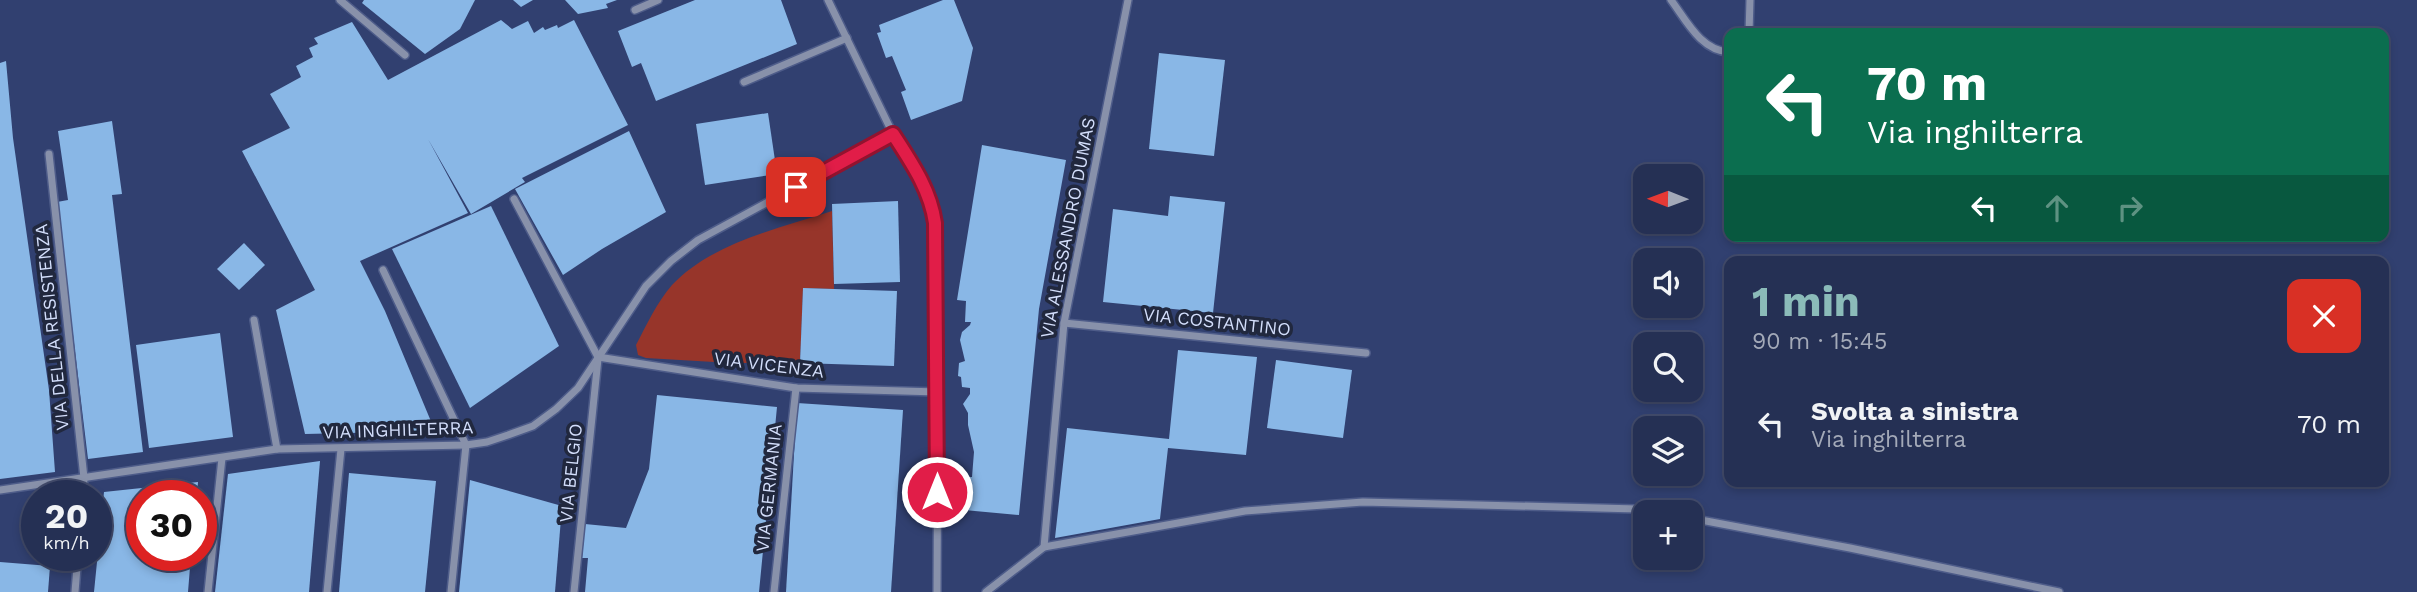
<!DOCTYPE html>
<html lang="it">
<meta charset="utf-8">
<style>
:root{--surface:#253054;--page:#313c5e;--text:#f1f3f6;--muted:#a3a9b8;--line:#424b6b;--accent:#8bbbb9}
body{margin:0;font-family:"Work Sans",sans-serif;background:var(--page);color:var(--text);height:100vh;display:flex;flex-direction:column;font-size:26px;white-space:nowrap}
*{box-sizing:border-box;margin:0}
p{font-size:23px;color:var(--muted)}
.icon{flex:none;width:38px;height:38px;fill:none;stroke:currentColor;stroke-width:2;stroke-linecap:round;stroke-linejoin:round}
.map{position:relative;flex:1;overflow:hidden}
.panel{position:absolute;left:1724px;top:256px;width:665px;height:231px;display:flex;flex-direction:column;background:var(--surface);border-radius:14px;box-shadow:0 4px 10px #0003,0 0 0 2px var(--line)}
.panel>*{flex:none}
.banner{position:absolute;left:1724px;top:28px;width:665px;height:214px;border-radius:14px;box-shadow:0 4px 10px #0003,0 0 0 2px var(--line);background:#0b6e4f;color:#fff;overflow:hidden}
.needle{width:46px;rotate:271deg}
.controls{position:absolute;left:1633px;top:164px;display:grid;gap:14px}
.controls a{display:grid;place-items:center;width:70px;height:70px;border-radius:14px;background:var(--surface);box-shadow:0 4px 10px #0003,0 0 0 2px var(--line);font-size:35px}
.speed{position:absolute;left:21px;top:480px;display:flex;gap:14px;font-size:35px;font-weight:700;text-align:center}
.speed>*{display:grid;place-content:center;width:91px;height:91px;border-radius:50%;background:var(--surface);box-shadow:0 4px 10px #0003,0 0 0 2px var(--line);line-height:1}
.speed small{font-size:18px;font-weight:400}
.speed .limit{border:10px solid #d22;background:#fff;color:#111}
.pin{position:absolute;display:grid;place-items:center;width:60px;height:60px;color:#fff;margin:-30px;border-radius:14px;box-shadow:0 4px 10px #0006}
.me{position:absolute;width:77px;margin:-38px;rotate:0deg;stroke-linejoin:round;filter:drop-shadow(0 0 5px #0008)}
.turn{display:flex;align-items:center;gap:24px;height:147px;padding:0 28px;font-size:32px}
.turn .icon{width:91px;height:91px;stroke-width:2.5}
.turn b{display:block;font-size:49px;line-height:60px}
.lanes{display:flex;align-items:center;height:66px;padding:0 28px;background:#0003;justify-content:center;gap:35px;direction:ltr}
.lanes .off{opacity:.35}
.round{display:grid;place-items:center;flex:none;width:74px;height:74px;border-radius:14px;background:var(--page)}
.summary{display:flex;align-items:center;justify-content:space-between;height:119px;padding:0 28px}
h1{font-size:42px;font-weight:700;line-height:52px;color:var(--accent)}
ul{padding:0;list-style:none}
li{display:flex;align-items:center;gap:21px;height:98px;padding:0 28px}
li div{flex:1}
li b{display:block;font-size:26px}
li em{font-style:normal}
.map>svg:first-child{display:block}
.green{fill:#97352a}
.building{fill:#89b7e6}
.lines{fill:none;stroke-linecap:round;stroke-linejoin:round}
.minor-casing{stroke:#4e5c89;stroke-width:10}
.minor{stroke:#8891aa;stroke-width:7}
.route-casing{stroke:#92132f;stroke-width:18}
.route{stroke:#e11d48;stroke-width:12}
.labels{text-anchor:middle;stroke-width:7;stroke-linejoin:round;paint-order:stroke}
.street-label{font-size:18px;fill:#d3defb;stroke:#21283e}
</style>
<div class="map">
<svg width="2417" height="592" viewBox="0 0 2417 592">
<rect width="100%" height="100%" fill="#314070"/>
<!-- green -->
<path class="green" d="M 832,211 L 834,289 L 803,288 L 800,363 L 731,363 L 646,358 L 638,355 L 636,345 C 646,326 657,302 672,285 C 713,242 778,229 832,211 Z"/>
<!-- building -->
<g class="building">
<path d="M 364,0 L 475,0 L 460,29 L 425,54 L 362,3 Z"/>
<path d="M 513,0 L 533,0 L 521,7 Z"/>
<path d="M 565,0 L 617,0 L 606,4 L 608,8 L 578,14 Z"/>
<path d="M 695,0 L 781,0 L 797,44 L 656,101 L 641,63 L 632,67 L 618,31 Z"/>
<path d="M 943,0 L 954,0 L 973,48 L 962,101 L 911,120 L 901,92 L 906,90 L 892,56 L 886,58 L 877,33 L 881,32 L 879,25 Z"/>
<path d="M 501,20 L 512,29 L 528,21 L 534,33 L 543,27 L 545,30 L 557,25 L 558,28 L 574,20 L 628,125 L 522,178 L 525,182 L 471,214 L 428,139 L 468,213 L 360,261 L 385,311 L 435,431 L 305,434 L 276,310 L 315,290 L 242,151 L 290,128 L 270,94 L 301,77 L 296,66 L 313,57 L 309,48 L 318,44 L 314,38 L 352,22 L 388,80 Z"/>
<path d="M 1159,53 L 1225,60 L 1214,156 L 1149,149 Z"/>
<path d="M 6,61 L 13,138 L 49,390 L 55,472 L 0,479 L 0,63 Z"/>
<path d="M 768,113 L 777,174 L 705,185 L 696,124 Z"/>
<path d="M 112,121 L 122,194 L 112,195 L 143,452 L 88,459 L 57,202 L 68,200 L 58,131 Z"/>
<path d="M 629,131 L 666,212 L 602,249 L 563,275 L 515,189 Z"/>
<path d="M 982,145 L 1066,160 L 1039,309 L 1019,515 L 964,510 L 966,477 L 972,477 L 974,452 L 968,425 L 968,413 L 963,404 L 970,394 L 970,388 L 962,387 L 961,377 L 958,376 L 959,363 L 965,361 L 960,340 L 962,332 L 970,325 L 971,322 L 965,322 L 966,301 L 957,300 Z"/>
<path d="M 1170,196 L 1225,202 L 1213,313 L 1103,302 L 1113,209 L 1168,216 Z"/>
<path d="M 898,201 L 900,282 L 834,284 L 832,204 Z"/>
<path d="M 491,206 L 559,346 L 470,408 L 392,249 Z"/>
<path d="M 244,243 L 265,265 L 239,290 L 217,269 Z"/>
<path d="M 803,288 L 897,291 L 894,366 L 800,363 Z"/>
<path d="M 220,333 L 233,437 L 149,448 L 136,345 Z"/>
<path d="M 1178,350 L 1257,357 L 1246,455 L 1168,448 L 1160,519 L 1055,538 L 1067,428 L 1169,439 Z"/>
<path d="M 1276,360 L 1352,370 L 1343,438 L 1267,428 Z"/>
<path d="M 657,395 L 777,407 L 759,592 L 585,592 L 588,558 L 582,558 L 585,524 L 626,528 L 649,469 Z"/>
<path d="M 797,403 L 903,410 L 891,592 L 786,592 Z"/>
<path d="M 320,461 L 309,592 L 215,592 L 228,474 Z"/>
<path d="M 349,473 L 436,481 L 425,592 L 339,592 Z"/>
<path d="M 470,480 L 562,506 L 555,592 L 459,592 Z"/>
<path d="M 198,482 L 197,495 L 142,495 L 142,555 L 191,555 L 188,592 L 94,592 L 104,492 Z"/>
<path d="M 0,562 L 50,566 L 48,592 L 0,592 Z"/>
</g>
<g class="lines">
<!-- minor casing -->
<g class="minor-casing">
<g id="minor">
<path d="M 340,0 L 405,55"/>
<path d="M 828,0 L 893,134 L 924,183 L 934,213 L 938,392 L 937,592"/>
<path d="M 1671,0 C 1686,20 1701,51 1729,52"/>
<path d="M 635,10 L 658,0"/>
<path d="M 1749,33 L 1750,0"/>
<path d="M 744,82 L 847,38"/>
<path d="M 49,154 L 84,478 L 83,495"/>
<path d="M 514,199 L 598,357"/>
<path d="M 383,270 L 466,445 L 451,592"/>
<path d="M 254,320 L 277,449"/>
<path d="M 1064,323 L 1366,353"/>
<path d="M 598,357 L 796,388 L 938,392"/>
<path d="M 0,490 L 277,449 L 466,445 L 487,442 L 508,435 L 533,426 L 556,409 L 578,388 L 646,286 L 671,261 L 698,240 L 893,134"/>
<path d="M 1690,518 L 1850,548 L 2059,592"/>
<path d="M 1044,547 L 1064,323 L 1128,0"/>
<path d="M 75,592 L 78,555"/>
<path d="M 208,592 L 222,458"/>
<path d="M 327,592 L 341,449"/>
<path d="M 574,592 L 598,359"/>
<path d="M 774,592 L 796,388"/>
<path d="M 986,592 L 1044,547 L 1245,511 L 1363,502 L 1637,509 L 1660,513"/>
</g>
</g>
<!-- minor -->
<use href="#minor" class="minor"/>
</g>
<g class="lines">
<!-- route casing -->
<g class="route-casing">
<path id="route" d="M 796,187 L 893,134 C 911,162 930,189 935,223 L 937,492"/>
</g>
<!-- route -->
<use href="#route" class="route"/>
</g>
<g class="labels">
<!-- street labels -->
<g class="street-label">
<text transform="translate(1068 228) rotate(-79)" y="6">VIA ALESSANDRO DUMAS</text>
<text transform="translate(1217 322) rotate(6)" y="6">VIA COSTANTINO</text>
<text transform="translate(52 327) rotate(-96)" y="6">VIA DELLA RESISTENZA</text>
<text transform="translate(769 365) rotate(7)" y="6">VIA VICENZA</text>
<text transform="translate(398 430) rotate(-2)" y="6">VIA INGHILTERRA</text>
<text transform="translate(571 473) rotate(-84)" y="6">VIA BELGIO</text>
<text transform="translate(769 488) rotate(-84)" y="6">VIA GERMANIA</text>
</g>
</g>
</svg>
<div class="controls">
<a><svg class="needle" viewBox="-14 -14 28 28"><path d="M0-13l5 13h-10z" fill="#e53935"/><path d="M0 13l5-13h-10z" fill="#a3a9b8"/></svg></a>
<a><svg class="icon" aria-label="sound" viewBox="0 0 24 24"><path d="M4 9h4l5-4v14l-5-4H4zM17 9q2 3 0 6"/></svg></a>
<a><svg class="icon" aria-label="search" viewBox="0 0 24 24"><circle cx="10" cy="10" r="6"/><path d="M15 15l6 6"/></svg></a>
<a><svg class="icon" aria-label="layers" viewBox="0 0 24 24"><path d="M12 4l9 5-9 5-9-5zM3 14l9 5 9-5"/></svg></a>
<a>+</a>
</div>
<div class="speed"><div>20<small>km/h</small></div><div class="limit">30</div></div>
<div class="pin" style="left:796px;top:187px;background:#d93025"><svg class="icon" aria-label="arrive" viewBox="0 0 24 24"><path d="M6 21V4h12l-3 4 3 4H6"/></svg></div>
<svg class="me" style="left:937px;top:492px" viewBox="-20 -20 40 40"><circle r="17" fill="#e11d48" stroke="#fff" stroke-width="3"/><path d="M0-11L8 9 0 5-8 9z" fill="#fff"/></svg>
<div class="banner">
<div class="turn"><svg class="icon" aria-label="left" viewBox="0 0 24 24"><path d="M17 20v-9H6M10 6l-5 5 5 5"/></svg><div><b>70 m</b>Via inghilterra</div></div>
<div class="lanes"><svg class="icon" aria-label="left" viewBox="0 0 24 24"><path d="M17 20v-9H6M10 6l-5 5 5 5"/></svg><svg class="icon off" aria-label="ahead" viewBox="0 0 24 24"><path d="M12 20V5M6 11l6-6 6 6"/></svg><svg class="icon off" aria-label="right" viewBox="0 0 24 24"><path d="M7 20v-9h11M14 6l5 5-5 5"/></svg></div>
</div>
<section class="panel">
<div class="summary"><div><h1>1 min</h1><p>90 m · 15:45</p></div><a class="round" style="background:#d93025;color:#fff"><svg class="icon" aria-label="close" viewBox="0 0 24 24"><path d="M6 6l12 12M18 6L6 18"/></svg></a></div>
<ul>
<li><svg class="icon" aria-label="left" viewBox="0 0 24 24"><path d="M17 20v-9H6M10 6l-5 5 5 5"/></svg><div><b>Svolta a sinistra</b><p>Via inghilterra</p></div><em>70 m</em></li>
</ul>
</section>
</div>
